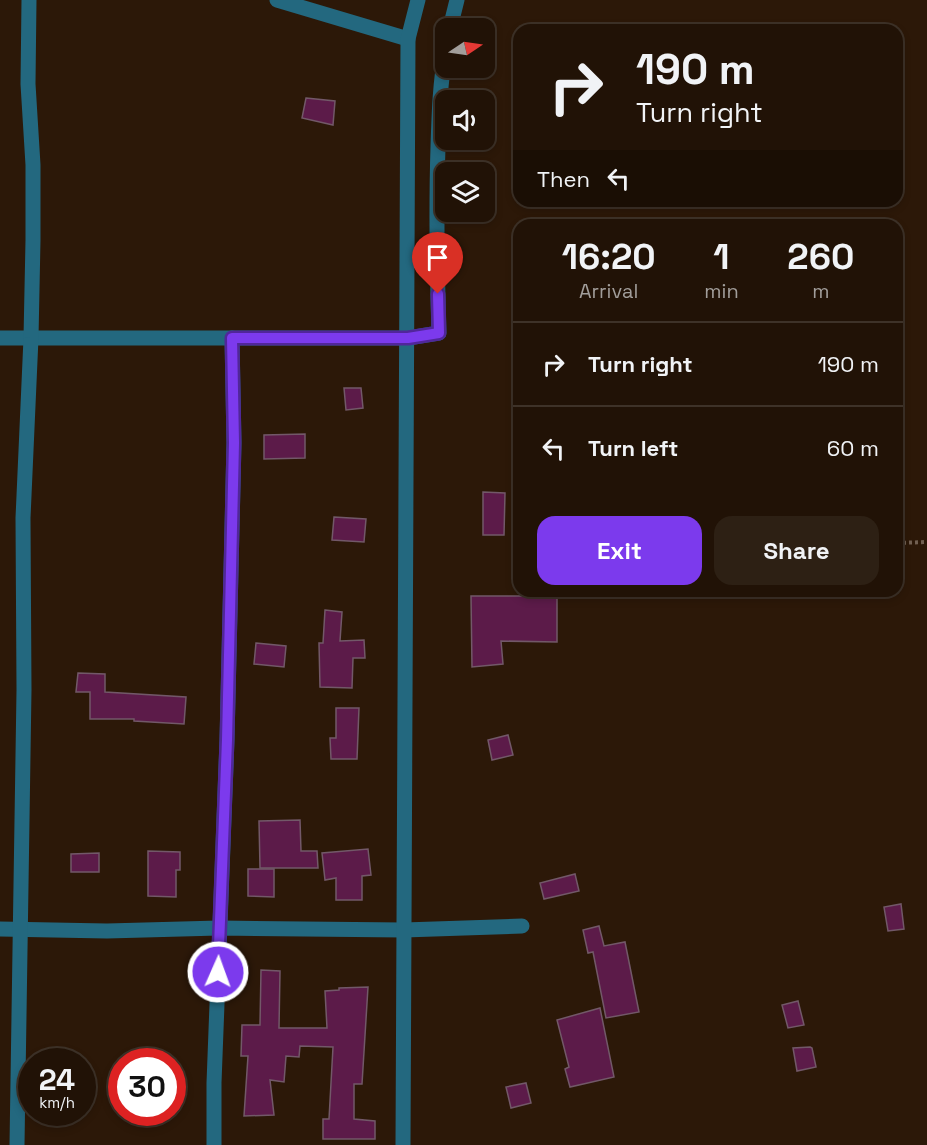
<!DOCTYPE html>
<style>
:root{--surface:#211206;--page:#2d2014;--text:#f1f3f6;--muted:#a29e9b;--line:#3e3228;--accent:#7c3aed}
body{margin:0;font-family:"Space Grotesk",sans-serif;background:var(--page);color:var(--text);height:100vh;display:flex;flex-direction:column;font-size:22px;white-space:nowrap}
*{box-sizing:border-box;margin:0}
p{font-size:20px;color:var(--muted)}
.icon{flex:none;width:33px;height:33px;fill:none;stroke:currentColor;stroke-width:2;stroke-linecap:round;stroke-linejoin:round}
.map{position:relative;flex:1;overflow:hidden}
.side{position:absolute;left:513px;top:219px;width:390px;height:378px;display:flex;flex-direction:column;background:var(--surface);border-radius:18px;box-shadow:0 3px 9px #0003,0 0 0 2px var(--line)}
.side>*{flex:none}
.guide{position:absolute;left:513px;top:24px;width:390px;height:183px;border-radius:18px;box-shadow:0 3px 9px #0003,0 0 0 2px var(--line);background:#211206;color:var(--text);overflow:hidden}
.needle{width:39px;rotate:77deg}
.tools{position:absolute;left:435px;top:18px;display:grid;gap:12px}
.tools a{display:grid;place-items:center;width:60px;height:60px;border-radius:12px;background:var(--surface);box-shadow:0 3px 9px #0003,0 0 0 2px var(--line);font-size:30px}
.speed{position:absolute;left:18px;top:1048px;display:flex;gap:12px;font-size:30px;font-weight:700;text-align:center}
.speed>*{display:grid;place-content:center;width:78px;height:78px;border-radius:50%;background:var(--surface);box-shadow:0 3px 9px #0003,0 0 0 2px var(--line);line-height:1}
.speed small{font-size:15px;font-weight:400}
.speed .limit{border:9px solid #d22;background:#fff;color:#111}
.pin{position:absolute;display:grid;place-items:center;width:51px;height:51px;color:#fff;margin:-62px -26px;border-radius:50% 50% 50% 0;rotate:-45deg;box-shadow:0 0 6px #0007}
.pin .icon{rotate:45deg}
.me{position:absolute;width:66px;margin:-33px;rotate:2deg;stroke-linejoin:round;filter:drop-shadow(0 0 4px #0008)}
.turn{display:flex;align-items:center;gap:21px;height:126px;padding:0 24px;font-size:27px}
.turn .icon{width:78px;height:78px;stroke-width:2.5}
.turn b{display:block;font-size:42px;line-height:51px}
.then{display:flex;align-items:center;height:57px;padding:0 24px;background:#0003;gap:12px;font-size:22px}
.eta{display:flex;justify-content:space-evenly;align-items:center;height:102px;text-align:center}
.eta b{font-size:36px;font-weight:700;line-height:42px}
.primary-button{display:flex;gap:12px;margin-top:auto;padding:12px 24px}
.primary-button a{flex:1;height:69px;border-radius:18px;background:var(--accent);color:#fff;font-size:24px;font-weight:700;line-height:69px;text-align:center}
.primary-button a+a{background:var(--page);color:var(--text)}
ul{padding:0;list-style:none}
li{display:flex;align-items:center;gap:18px;height:84px;padding:0 24px;border-top:2px solid var(--line)}
li div{flex:1}
li b{display:block;font-size:22px}
li em{font-style:normal}
.map>svg:first-child{display:block}
.building{fill:#5c1b49;stroke:#725868;stroke-width:1.5}
.lines{fill:none;stroke-linecap:round;stroke-linejoin:round}
.path{stroke:#726052;stroke-width:4;stroke-dasharray:3 3;stroke-linecap:butt}
.street{stroke:#23687f;stroke-width:15}
.route-casing{stroke:#51269a;stroke-width:15}
.route{stroke:#7c3aed;stroke-width:10}
</style>
<div class="map">
<svg width="927" height="1145" viewBox="0 0 927 1145">
<rect width="100%" height="100%" fill="#2c1808"/>
<!-- building -->
<g class="building">
<path d="M 306,98 L 335,101 L 333,125 L 302,118 Z"/>
<path d="M 344,388 L 361,388 L 363,408 L 346,410 Z"/>
<path d="M 305,434 L 305,458 L 264,459 L 264,435 Z"/>
<path d="M 483,492 L 505,493 L 504,535 L 483,535 Z"/>
<path d="M 334,517 L 366,519 L 364,542 L 332,540 Z"/>
<path d="M 471,596 L 557,596 L 557,642 L 501,641 L 503,664 L 472,667 Z"/>
<path d="M 325,610 L 342,612 L 340,641 L 364,640 L 365,658 L 353,658 L 352,688 L 320,687 L 319,643 L 323,643 Z"/>
<path d="M 256,643 L 286,646 L 284,667 L 254,664 Z"/>
<path d="M 78,673 L 105,674 L 105,692 L 186,697 L 184,724 L 134,721 L 134,719 L 90,719 L 90,692 L 76,692 Z"/>
<path d="M 336,708 L 359,708 L 357,759 L 331,759 L 330,738 L 336,738 Z"/>
<path d="M 508,735 L 513,755 L 492,760 L 488,740 Z"/>
<path d="M 300,820 L 301,851 L 317,851 L 318,868 L 260,868 L 259,821 Z"/>
<path d="M 368,849 L 371,875 L 362,876 L 362,900 L 336,900 L 336,878 L 325,880 L 322,853 Z"/>
<path d="M 148,851 L 180,852 L 180,870 L 176,870 L 176,897 L 148,896 Z"/>
<path d="M 99,853 L 99,872 L 71,872 L 71,854 Z"/>
<path d="M 248,869 L 274,869 L 274,897 L 248,896 Z"/>
<path d="M 575,874 L 579,891 L 544,899 L 540,883 Z"/>
<path d="M 901,904 L 904,929 L 888,931 L 884,907 Z"/>
<path d="M 599,926 L 604,946 L 625,942 L 639,1012 L 606,1018 L 593,952 L 588,953 L 583,930 Z"/>
<path d="M 261,970 L 280,971 L 279,1028 L 327,1028 L 325,991 L 339,990 L 339,988 L 368,987 L 362,1084 L 354,1084 L 354,1119 L 375,1121 L 375,1139 L 323,1139 L 323,1119 L 329,1119 L 333,1047 L 300,1046 L 299,1057 L 286,1056 L 284,1082 L 270,1080 L 274,1115 L 244,1116 L 248,1056 L 241,1056 L 242,1025 L 260,1025 Z"/>
<path d="M 798,1001 L 804,1025 L 788,1028 L 782,1005 Z"/>
<path d="M 600,1008 L 614,1077 L 570,1087 L 565,1069 L 569,1067 L 557,1020 Z"/>
<path d="M 810,1047 L 812,1048 L 816,1067 L 797,1071 L 793,1048 Z"/>
<path d="M 526,1083 L 531,1103 L 511,1108 L 506,1087 Z"/>
</g>
<g class="lines">
<!-- path -->
<path class="path" d="M 897,543 L 927,542"/>
<!-- street -->
<g class="street">
<path d="M 277,0 L 408,39"/>
<path d="M 450,28 L 457,0"/>
<path d="M 0,338 L 408,338 L 439,333 C 437,271 436,209 438,147 C 439,114 440,82 446,50"/>
<path d="M 0,929 L 107,931 L 219,928 L 404,930 L 522,926"/>
<path d="M 17,1145 L 24,690 L 23,518 L 31,338 L 33,240 L 33,165 L 28,84 L 29,0"/>
<path d="M 214,1145 L 214,1083 L 227,740 L 234,443 L 232,338"/>
<path d="M 403,1145 L 408,39 L 418,0"/>
</g>
</g>
<g class="lines">
<!-- route casing -->
<g class="route-casing">
<path id="route" d="M 218,972 L 227,740 L 234,443 L 232,338 L 408,338 L 439,333 L 438,294"/>
</g>
<!-- route -->
<use href="#route" class="route"/>
</g>
</svg>
<div class="tools">
<a><svg class="needle" viewBox="-14 -14 28 28"><path d="M0-13l5 13h-10z" fill="#e53935"/><path d="M0 13l5-13h-10z" fill="#a29e9b"/></svg></a>
<a><svg class="icon" aria-label="sound" viewBox="0 0 24 24"><path d="M4 9h4l5-4v14l-5-4H4zM17 9q2 3 0 6"/></svg></a>
<a><svg class="icon" aria-label="layers" viewBox="0 0 24 24"><path d="M12 4l9 5-9 5-9-5zM3 14l9 5 9-5"/></svg></a>
</div>
<div class="speed"><div>24<small>km/h</small></div><div class="limit">30</div></div>
<div class="pin" style="left:438px;top:294px;background:#d93025"><svg class="icon" aria-label="arrive" viewBox="0 0 24 24"><path d="M6 21V4h12l-3 4 3 4H6"/></svg></div>
<svg class="me" style="left:218px;top:972px" viewBox="-20 -20 40 40"><circle r="17" fill="#7c3aed" stroke="#fff" stroke-width="3"/><path d="M0-11L8 9 0 5-8 9z" fill="#fff"/></svg>
<div class="guide">
<div class="turn"><svg class="icon" aria-label="right" viewBox="0 0 24 24"><path d="M7 20v-9h11M14 6l5 5-5 5"/></svg><div><b>190 m</b>Turn right</div></div>
<div class="then">Then<svg class="icon" aria-label="left" viewBox="0 0 24 24"><path d="M17 20v-9H6M10 6l-5 5 5 5"/></svg></div>
</div>
<section class="side">
<div class="eta">
<div><b>16:20</b><p>Arrival</p></div>
<div><b>1</b><p>min</p></div>
<div><b>260</b><p>m</p></div>
</div>
<ul>
<li><svg class="icon" aria-label="right" viewBox="0 0 24 24"><path d="M7 20v-9h11M14 6l5 5-5 5"/></svg><div><b>Turn right</b></div><em>190 m</em></li>
<li><svg class="icon" aria-label="left" viewBox="0 0 24 24"><path d="M17 20v-9H6M10 6l-5 5 5 5"/></svg><div><b>Turn left</b></div><em>60 m</em></li>
</ul>
<div class="primary-button"><a>Exit</a><a>Share</a></div>
</section>
</div>
